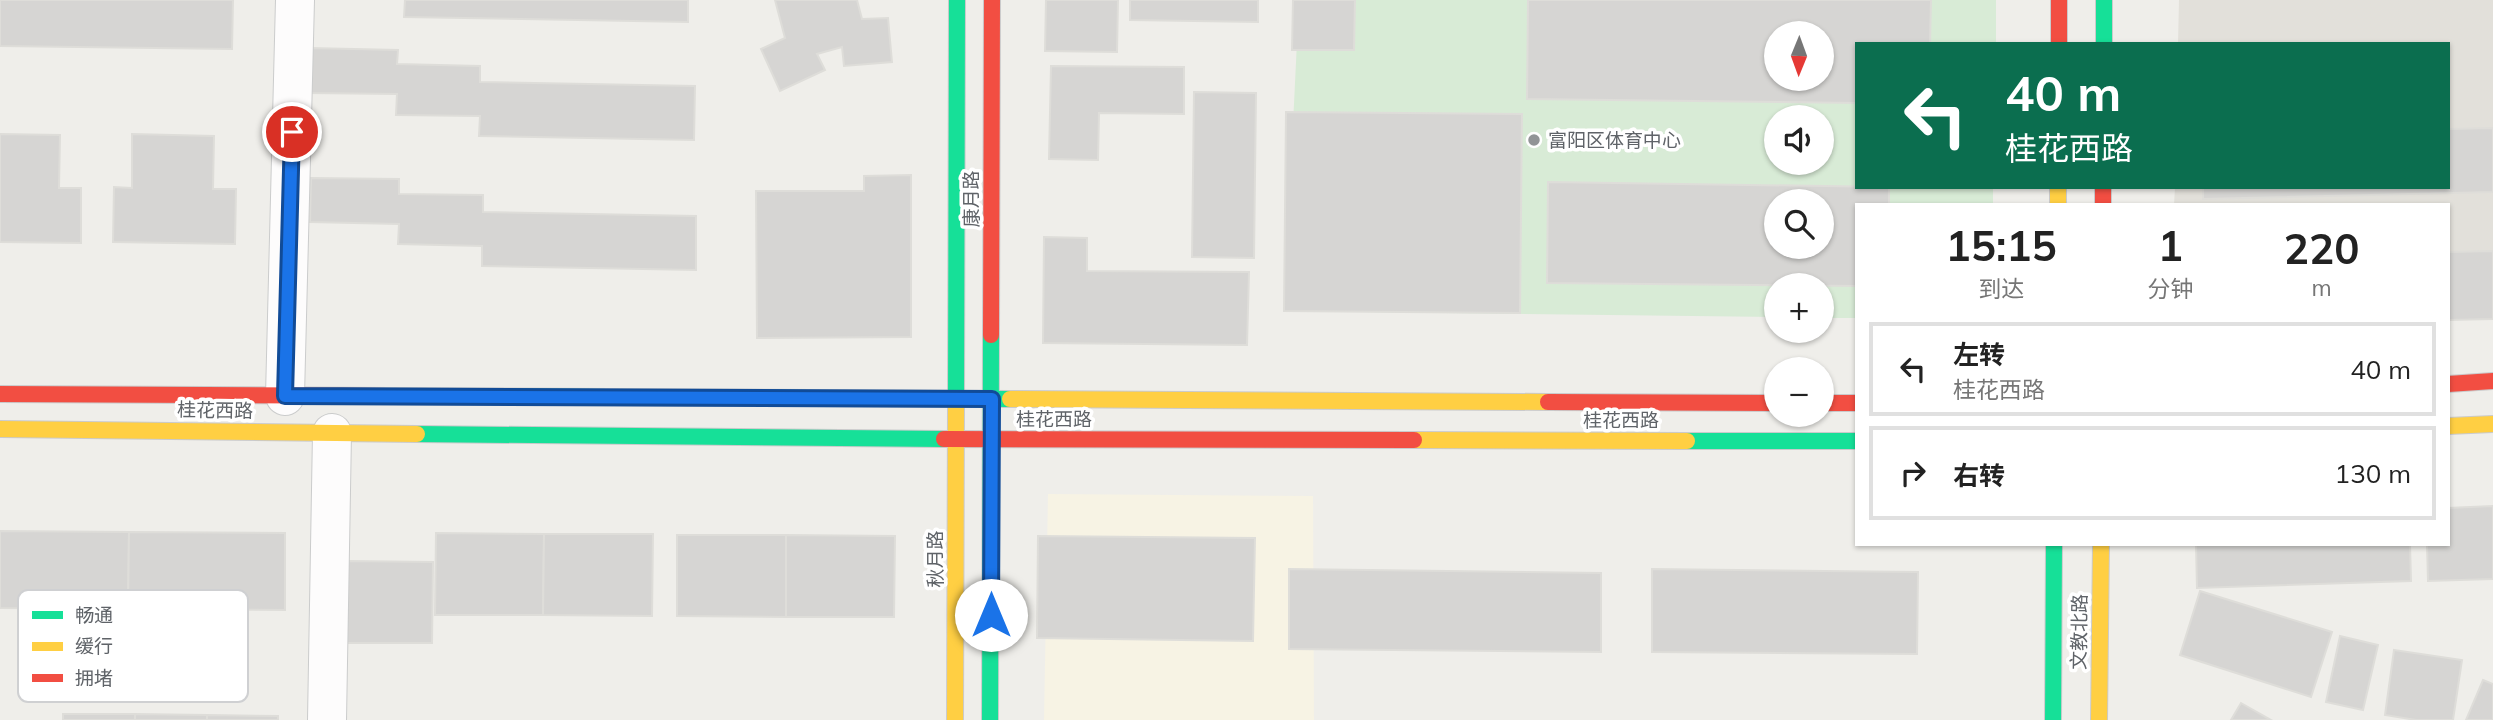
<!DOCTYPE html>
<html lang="zh">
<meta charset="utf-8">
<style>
:root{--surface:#fff;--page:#f2f2f2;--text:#222;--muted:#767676;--line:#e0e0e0}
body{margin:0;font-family:Mulish,"Noto Sans SC",sans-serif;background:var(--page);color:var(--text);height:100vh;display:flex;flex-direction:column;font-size:26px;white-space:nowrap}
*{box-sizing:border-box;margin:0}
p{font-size:23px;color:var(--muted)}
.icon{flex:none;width:38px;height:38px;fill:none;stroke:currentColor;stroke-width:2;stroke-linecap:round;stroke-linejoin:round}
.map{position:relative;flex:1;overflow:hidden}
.drawer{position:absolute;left:1855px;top:203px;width:595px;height:343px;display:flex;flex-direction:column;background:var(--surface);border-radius:0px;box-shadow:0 2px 5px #0004}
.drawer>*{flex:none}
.top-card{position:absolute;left:1855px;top:42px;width:595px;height:147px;border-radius:0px;box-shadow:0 2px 5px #0004;background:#0b6e4f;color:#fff;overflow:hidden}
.needle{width:46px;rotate:181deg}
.buttons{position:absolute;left:1764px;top:21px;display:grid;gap:14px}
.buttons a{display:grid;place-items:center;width:70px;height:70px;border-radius:50%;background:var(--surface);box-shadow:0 2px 5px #0004;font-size:35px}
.pin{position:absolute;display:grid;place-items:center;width:60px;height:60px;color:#fff;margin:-30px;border:4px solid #fff;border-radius:50%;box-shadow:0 2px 7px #0007}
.me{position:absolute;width:77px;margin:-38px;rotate:0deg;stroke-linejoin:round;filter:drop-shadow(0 0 5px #0008)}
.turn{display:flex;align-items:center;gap:24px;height:147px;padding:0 35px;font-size:32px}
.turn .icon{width:91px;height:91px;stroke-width:2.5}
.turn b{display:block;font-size:49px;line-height:60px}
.eta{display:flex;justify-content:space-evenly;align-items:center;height:119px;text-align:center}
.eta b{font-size:42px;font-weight:700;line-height:49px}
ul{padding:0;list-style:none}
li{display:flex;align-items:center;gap:21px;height:94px;margin:0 14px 10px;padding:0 21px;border:4px solid var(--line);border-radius:0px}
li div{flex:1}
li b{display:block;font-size:26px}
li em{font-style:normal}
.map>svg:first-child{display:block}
.commercial{fill:#f7f3e4}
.education{fill:#e2e0da}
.green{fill:#d8ebd6;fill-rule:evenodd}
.building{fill:#d6d5d3;stroke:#deddd9;stroke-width:2;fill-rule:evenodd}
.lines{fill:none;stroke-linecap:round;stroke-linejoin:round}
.street-casing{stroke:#cbcccc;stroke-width:40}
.fast-casing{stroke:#cacacb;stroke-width:18}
.slow-casing{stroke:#cacacb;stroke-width:18}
.jam-casing{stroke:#cacacb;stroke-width:18}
.street{stroke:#fdfcfc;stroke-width:38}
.fast{stroke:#16e098;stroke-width:16}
.slow{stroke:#ffcf43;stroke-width:16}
.jam{stroke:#f24e42;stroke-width:16}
.route-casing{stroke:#114b97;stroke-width:18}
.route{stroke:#1a73e8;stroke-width:12}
.poi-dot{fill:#919496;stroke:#fff;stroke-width:2.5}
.labels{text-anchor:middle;stroke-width:7;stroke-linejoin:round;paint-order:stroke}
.poi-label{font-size:19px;fill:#5f6368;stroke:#fff;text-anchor:start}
.street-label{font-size:19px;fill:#5f6368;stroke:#fff}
.key{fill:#fff;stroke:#cfd0d2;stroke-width:2}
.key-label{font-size:19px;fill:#5f6368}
</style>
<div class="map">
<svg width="2493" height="720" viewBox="0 0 2493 720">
<rect width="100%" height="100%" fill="#efeeea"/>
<!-- commercial -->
<path class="commercial" d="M 1048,494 L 1313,496 L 1314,720 L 1044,720 Z"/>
<!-- education -->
<path class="education" d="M 2179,0 L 2493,0 L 2493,308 L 2448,309 L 2448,205 L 2174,205 L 2175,187 L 2448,187 L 2448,44 L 2178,44 Z"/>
<!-- green -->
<path class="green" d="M 1299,0 L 1996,0 L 1996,44 L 1857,44 L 1857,187 L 1993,187 L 1993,205 L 1857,205 L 1857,318 L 1822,318 L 1822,285 L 1776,285 L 1776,317 L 1284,311 ZM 1776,33 L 1822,33 L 1822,79 L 1776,79 ZM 1776,117 L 1822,117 L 1822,163 L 1776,163 ZM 1776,201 L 1822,201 L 1822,247 L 1776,247 Z"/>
<!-- building -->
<g class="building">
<path d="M 0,0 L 233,0 L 232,49 L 0,46 Z"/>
<path d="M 405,0 L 688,0 L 688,22 L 404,17 Z"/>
<path d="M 775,0 L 857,0 L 862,19 L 888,18 L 892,62 L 844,66 L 842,47 L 817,54 L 825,70 L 780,91 L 761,49 L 785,38 Z"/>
<path d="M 1046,0 L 1118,0 L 1117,52 L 1045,51 Z"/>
<path d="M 1130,0 L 1258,0 L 1258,22 L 1130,20 Z"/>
<path d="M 1293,0 L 1355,0 L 1354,50 L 1292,50 Z"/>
<path d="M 1528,0 L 1931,0 L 1930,44 L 1857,44 L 1857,103 L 1527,99 ZM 1776,33 L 1822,33 L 1822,79 L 1776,79 Z"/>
<path d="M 309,48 L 398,50 L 397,64 L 480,66 L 480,82 L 695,86 L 694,140 L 479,136 L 480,116 L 396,115 L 397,94 L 308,93 Z"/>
<path d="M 1051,66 L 1184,67 L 1184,114 L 1099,113 L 1098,160 L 1049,159 Z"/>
<path d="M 1194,92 L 1256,93 L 1254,258 L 1192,257 Z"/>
<path d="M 1286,112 L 1522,114 L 1520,313 L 1284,311 Z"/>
<path d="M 2493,128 L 2493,192 L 2203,199 L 2203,187 L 2448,187 L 2448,129 Z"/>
<path d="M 0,134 L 60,135 L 59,188 L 81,188 L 81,243 L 0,242 Z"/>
<path d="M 132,134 L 214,136 L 213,189 L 236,189 L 235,244 L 113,242 L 114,187 L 132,188 Z"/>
<path d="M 911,175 L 911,337 L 757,338 L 756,191 L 864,191 L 864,176 Z"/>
<path d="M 311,178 L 399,179 L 399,194 L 483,195 L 483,212 L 696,216 L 696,270 L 482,266 L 482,246 L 398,244 L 399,224 L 310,222 Z"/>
<path d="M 1548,182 L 1889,187 L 1889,205 L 1857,205 L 1857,286 L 1547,283 ZM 1776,201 L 1822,201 L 1822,247 L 1776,247 Z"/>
<path d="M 1044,237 L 1087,238 L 1087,271 L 1249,272 L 1247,345 L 1043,343 Z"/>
<path d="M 2493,251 L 2493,319 L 2448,320 L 2448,252 Z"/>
<path d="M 2493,506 L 2493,579 L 2428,581 L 2427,544 L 2448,544 L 2448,508 Z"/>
<path d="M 0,531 L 129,532 L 128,609 L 0,608 Z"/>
<path d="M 129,532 L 285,533 L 285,610 L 128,609 Z"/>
<path d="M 436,533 L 544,534 L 543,615 L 435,615 Z"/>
<path d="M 544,534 L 653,534 L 652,616 L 543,615 Z"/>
<path d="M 677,535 L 786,535 L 786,617 L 677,616 Z"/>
<path d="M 786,535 L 895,536 L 894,617 L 786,617 Z"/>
<path d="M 1038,536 L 1255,538 L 1253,641 L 1037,638 Z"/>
<path d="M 2196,544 L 2410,544 L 2411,581 L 2197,588 Z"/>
<path d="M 347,561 L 433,562 L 432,643 L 346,643 Z"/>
<path d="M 1289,569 L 1601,573 L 1601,652 L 1289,649 Z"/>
<path d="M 1652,569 L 1918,572 L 1917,654 L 1652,652 Z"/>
<path d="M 2200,591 L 2332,632 L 2311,697 L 2180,655 Z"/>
<path d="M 2340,636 L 2378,645 L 2363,710 L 2326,702 Z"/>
<path d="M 2394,650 L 2462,660 L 2453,720 L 2416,720 L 2385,715 Z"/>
<path d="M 2483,680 L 2493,684 L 2493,720 L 2466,720 Z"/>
<path d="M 2241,703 L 2271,720 L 2231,720 Z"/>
<rect x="63" y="714" width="72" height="6"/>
<path d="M 135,714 L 207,715 L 207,720 L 135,720 Z"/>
<path d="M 207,715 L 278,716 L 278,720 L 207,720 Z"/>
</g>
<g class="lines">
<!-- street casing -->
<g class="street-casing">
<g id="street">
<path d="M 285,396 L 295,0"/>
<path d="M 327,720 L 332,433"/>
</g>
</g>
<!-- fast casing -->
<g class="fast-casing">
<g id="fast">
<path d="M 2104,0 L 2104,44"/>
<path d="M 390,396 L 1010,399"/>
<path d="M 956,405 L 957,0"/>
<path d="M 417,434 L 944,439"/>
<path d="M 1687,441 L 1857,441"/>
<path d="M 990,720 L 991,335"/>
<path d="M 2053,720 L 2054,544"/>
</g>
</g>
<!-- slow casing -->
<g class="slow-casing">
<g id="slow">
<path d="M 2058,187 L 2058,205"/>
<path d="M 1010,399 L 1548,402"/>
<path d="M 2448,426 L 2493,424"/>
<path d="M 0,429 L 417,434"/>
<path d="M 1414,440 L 1687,441"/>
<path d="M 955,720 L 956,405"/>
<path d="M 2099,720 L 2101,544"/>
</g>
</g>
<!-- jam casing -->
<g class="jam-casing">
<g id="jam">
<path d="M 2059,0 L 2059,44"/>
<path d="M 2103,187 L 2103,205"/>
<path d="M 991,335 L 992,0"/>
<path d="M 2448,384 L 2493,381"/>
<path d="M 0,394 L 390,396"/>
<path d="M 1548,402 L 1776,403"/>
<path d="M 1822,403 L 1857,403"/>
<path d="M 944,439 L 1414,440"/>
</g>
</g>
<!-- street -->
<use href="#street" class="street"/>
<!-- fast -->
<use href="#fast" class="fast"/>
<!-- slow -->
<use href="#slow" class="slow"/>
<!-- jam -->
<use href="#jam" class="jam"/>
</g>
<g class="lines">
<!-- route casing -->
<g class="route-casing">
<path id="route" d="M 292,132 L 285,396 L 992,399 L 991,615"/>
</g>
<!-- route -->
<use href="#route" class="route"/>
</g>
<!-- markers -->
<circle class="poi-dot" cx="1534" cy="140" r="7"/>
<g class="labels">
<!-- poi labels -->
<g class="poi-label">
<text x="1548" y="147">富阳区体育中心</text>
</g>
<!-- street labels -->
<g class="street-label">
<text transform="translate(971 199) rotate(-90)" y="7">康月路</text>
<text transform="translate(215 410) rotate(1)" y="7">桂花西路</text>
<text x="1054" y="426">桂花西路</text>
<text x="1621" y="427">桂花西路</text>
<text transform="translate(935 559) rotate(-90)" y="7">秋月路</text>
<text transform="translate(2079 632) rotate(-89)" y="7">文教北路</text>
</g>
</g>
<!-- legend -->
<rect x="18" y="590" width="230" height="112" rx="10" class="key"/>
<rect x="32" y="611" width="31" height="8" fill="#16e098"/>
<rect x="32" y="642" width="31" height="9" fill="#ffcf43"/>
<rect x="32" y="674" width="31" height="8" fill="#f24e42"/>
<g class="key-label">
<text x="75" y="622">畅通</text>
<text x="75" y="653">缓行</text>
<text x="75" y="685">拥堵</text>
</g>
</svg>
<div class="buttons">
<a><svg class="needle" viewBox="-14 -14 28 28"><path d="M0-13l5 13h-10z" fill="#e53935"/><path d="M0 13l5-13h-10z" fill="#767676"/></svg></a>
<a><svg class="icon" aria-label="sound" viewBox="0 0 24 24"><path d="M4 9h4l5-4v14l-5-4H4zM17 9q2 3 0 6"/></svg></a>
<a><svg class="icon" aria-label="search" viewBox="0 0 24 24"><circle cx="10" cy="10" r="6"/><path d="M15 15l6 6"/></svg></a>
<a>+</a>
<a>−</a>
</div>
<div class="pin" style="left:292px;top:132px;background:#d93025"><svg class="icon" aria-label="arrive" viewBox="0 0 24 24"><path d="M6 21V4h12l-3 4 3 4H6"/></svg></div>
<svg class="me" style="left:991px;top:615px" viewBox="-20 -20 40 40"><circle r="19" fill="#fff"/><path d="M0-13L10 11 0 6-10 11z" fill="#1a73e8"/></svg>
<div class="top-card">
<div class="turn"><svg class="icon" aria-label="left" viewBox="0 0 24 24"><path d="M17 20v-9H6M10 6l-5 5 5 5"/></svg><div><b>40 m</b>桂花西路</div></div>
</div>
<section class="drawer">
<div class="eta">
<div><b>15:15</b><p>到达</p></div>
<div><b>1</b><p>分钟</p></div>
<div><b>220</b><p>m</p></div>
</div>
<ul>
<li><svg class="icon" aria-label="left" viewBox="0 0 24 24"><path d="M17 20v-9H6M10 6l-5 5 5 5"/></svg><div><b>左转</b><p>桂花西路</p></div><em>40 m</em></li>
<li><svg class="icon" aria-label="right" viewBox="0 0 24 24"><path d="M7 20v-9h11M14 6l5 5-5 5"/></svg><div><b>右转</b></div><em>130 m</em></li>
</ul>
</section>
</div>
